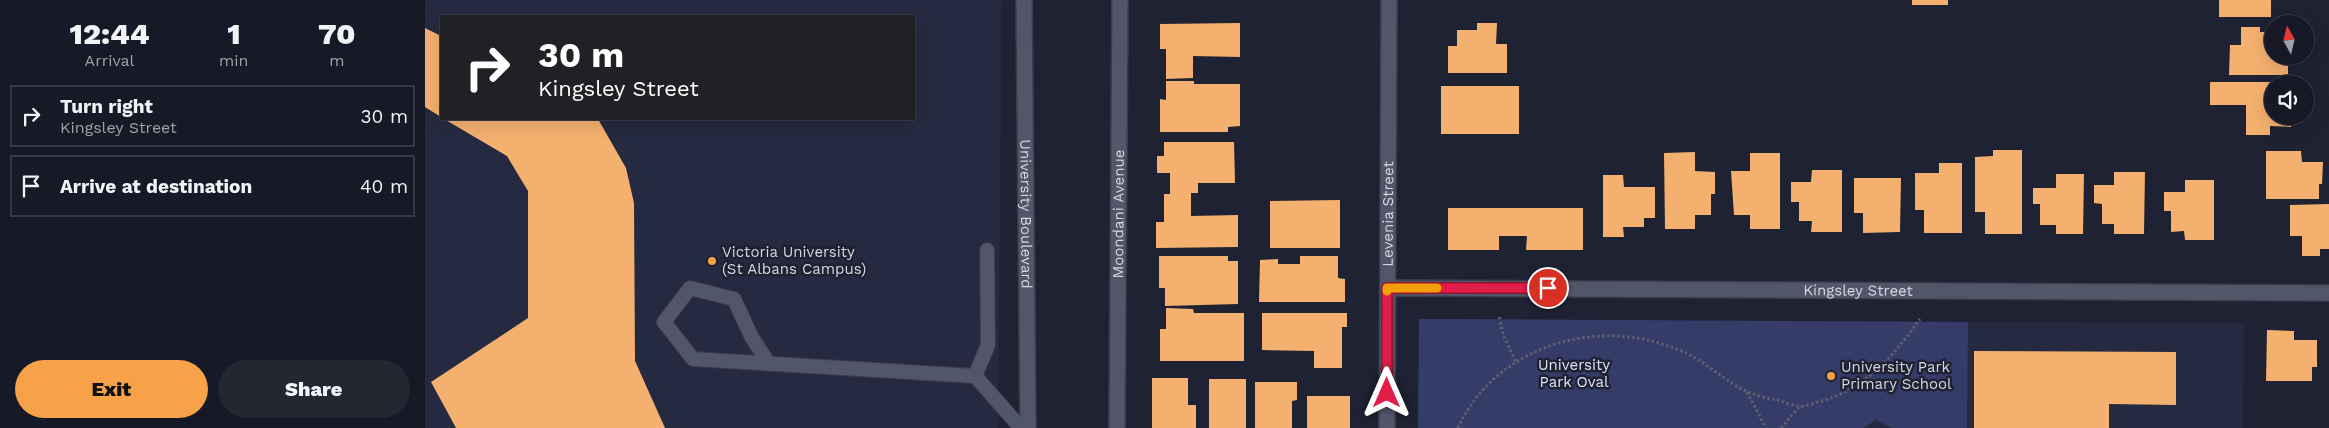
<!DOCTYPE html>
<style>
:root{--surface:#171a26;--page:#242732;--text:#f1f3f6;--muted:#9ea1a7;--line:#363843;--accent:#f7a148}
body{margin:0;font-family:"Work Sans",sans-serif;background:var(--page);color:var(--text);height:100vh;display:flex;flex-direction:column;font-size:19px;white-space:nowrap}
*{box-sizing:border-box;margin:0}
p{font-size:16px;color:var(--muted)}
.icon{flex:none;width:28px;height:28px;fill:none;stroke:currentColor;stroke-width:2;stroke-linecap:round;stroke-linejoin:round}
.map{position:relative;flex:1;overflow:hidden}
.sheet{display:flex;flex-direction:column;background:var(--surface);width:425px}
.sheet>*{flex:none}
.top-card{position:absolute;left:15px;top:15px;width:475px;height:105px;border-radius:0px;box-shadow:0 5px 20px #0002,0 0 0 1px var(--line);background:#202124;color:#fff;overflow:hidden}
.needle{width:32px;rotate:352deg}
.controls{position:absolute;left:1839px;top:15px;display:grid;gap:10px}
.controls a{display:grid;place-items:center;width:50px;height:50px;border-radius:50%;background:var(--surface);box-shadow:0 5px 20px #0002,0 0 0 1px var(--line);font-size:25px}
.pin{position:absolute;display:grid;place-items:center;width:42px;height:42px;color:#fff;margin:-21px;border:2px solid #fff;border-radius:50%;box-shadow:0 1px 5px #0007}
.me{position:absolute;width:55px;margin:-28px;rotate:0deg;stroke-linejoin:round;filter:drop-shadow(0 0 4px #0008)}
.turn{display:flex;align-items:center;gap:18px;height:105px;padding:0 15px;font-size:22px}
.turn .icon{width:65px;height:65px;stroke-width:2.5}
.turn b{display:block;font-size:35px;line-height:42px}
.eta{display:flex;justify-content:space-evenly;align-items:center;height:85px;text-align:center}
.eta b{font-size:30px;font-weight:800;line-height:35px}
.button{display:flex;gap:10px;margin-top:auto;padding:10px 15px}
.button a{flex:1;height:58px;border-radius:30px;background:var(--accent);color:#111;font-size:20px;font-weight:800;line-height:58px;text-align:center}
.button a+a{background:var(--page);color:var(--text)}
ul{padding:0;list-style:none}
li{display:flex;align-items:center;gap:15px;height:62px;margin:0 10px 8px;padding:0 5px;border:2px solid var(--line);border-radius:0px}
li div{flex:1}
li b{display:block;font-size:19px}
li em{font-style:normal}
main{display:flex;flex:1;min-height:0}
.map>svg:first-child{display:block}
.built{fill:#262a40;fill-rule:evenodd}
.green{fill:#353c68}
.building{fill:#f4b06f}
.lines{fill:none;stroke-linecap:round;stroke-linejoin:round}
.lane-casing{stroke:#3a3c4a;stroke-width:16}
.street-casing{stroke:#3a3c4a;stroke-width:18}
.path{stroke:#5d5f6e;stroke-width:3;stroke-dasharray:2.5 2.5;stroke-linecap:butt}
.lane{stroke:#525669;stroke-width:14}
.street{stroke:#525669;stroke-width:15}
.route-casing{stroke:#92132f;stroke-width:12}
.route{stroke:#e11d48;stroke-width:9}
.slow{stroke:#f59e0b;stroke-width:9}
.poi-dot{fill:#f7a148;stroke:#1f2232;stroke-width:2}
.labels{text-anchor:middle;stroke-width:5;stroke-linejoin:round;paint-order:stroke}
.street-label{font-size:15px;fill:#d4d6e2;stroke:#1f2232}
.poi-label{font-size:15px;fill:#d4d6e2;stroke:#1f2232;text-anchor:start}
.park-label{font-size:15px;fill:#dde2f7;stroke:#1f2232}
</style>
<main>
<section class="sheet">
<div class="eta">
<div><b>12:44</b><p>Arrival</p></div>
<div><b>1</b><p>min</p></div>
<div><b>70</b><p>m</p></div>
</div>
<ul>
<li><svg class="icon" aria-label="right" viewBox="0 0 24 24"><path d="M7 20v-9h11M14 6l5 5-5 5"/></svg><div><b>Turn right</b><p>Kingsley Street</p></div><em>30 m</em></li>
<li><svg class="icon" aria-label="arrive" viewBox="0 0 24 24"><path d="M6 21V4h12l-3 4 3 4H6"/></svg><div><b>Arrive at destination</b></div><em>40 m</em></li>
</ul>
<div class="button"><a>Exit</a><a>Share</a></div>
</section>
<div class="map">
<svg width="1904" height="428" viewBox="0 0 1904 428">
<rect width="100%" height="100%" fill="#1f2232"/>
<!-- built -->
<g class="built">
<path d="M 0,0 L 577,0 L 573,428 L 0,428 ZM 16,16 L 489,16 L 489,119 L 16,119 Z"/>
<path d="M 994,319 L 1819,323 L 1818,428 L 993,428 Z"/>
</g>
<!-- green -->
<path class="green" d="M 994,319 L 1543,322 L 1542,428 L 1467,428 L 1451,420 L 1438,428 L 993,428 Z"/>
<!-- building -->
<g class="building">
<rect x="1487" y="0" width="36" height="5"/>
<rect x="1794" y="0" width="52" height="17"/>
<path d="M 815,23 L 815,57 L 768,56 L 768,78 L 741,79 L 741,49 L 735,49 L 735,24 Z"/>
<path d="M 1052,23 L 1072,23 L 1071,44 L 1082,44 L 1082,73 L 1023,73 L 1023,46 L 1032,46 L 1032,30 L 1052,30 Z"/>
<path d="M 1816,27 L 1835,27 L 1835,32 L 1848,32 L 1848,56 L 1863,56 L 1863,75 L 1804,75 L 1805,45 L 1816,45 Z"/>
<path d="M 0,28 L 16,36 L 16,117 L 0,107 Z"/>
<path d="M 741,81 L 769,81 L 769,84 L 815,84 L 815,126 L 803,127 L 803,132 L 735,132 L 735,99 L 741,100 Z"/>
<path d="M 1785,82 L 1876,82 L 1876,84 L 1848,84 L 1848,116 L 1866,116 L 1866,127 L 1845,126 L 1845,135 L 1821,135 L 1821,105 L 1785,105 Z"/>
<rect x="1016" y="86" width="78" height="48"/>
<path d="M 19,119 L 173,119 L 201,168 L 209,203 L 210,361 L 240,428 L 31,428 L 6,382 L 103,318 L 103,191 L 82,156 Z"/>
<path d="M 739,142 L 809,142 L 810,183 L 773,183 L 773,193 L 766,193 L 766,216 L 813,215 L 813,247 L 731,248 L 731,222 L 739,222 L 739,194 L 745,194 L 745,173 L 732,173 L 732,156 L 739,156 Z"/>
<path d="M 1568,150 L 1597,150 L 1597,234 L 1560,234 L 1560,212 L 1550,212 L 1550,157 L 1568,156 Z"/>
<path d="M 1841,151 L 1876,151 L 1877,162 L 1898,162 L 1897,184 L 1894,184 L 1894,199 L 1841,199 Z"/>
<path d="M 1270,152 L 1270,171 L 1290,172 L 1290,194 L 1286,194 L 1286,215 L 1270,215 L 1270,229 L 1240,229 L 1239,153 Z"/>
<path d="M 1325,153 L 1355,153 L 1355,229 L 1325,229 L 1325,215 L 1309,215 L 1306,171 L 1325,171 Z"/>
<path d="M 1514,163 L 1537,163 L 1537,233 L 1499,233 L 1499,210 L 1490,210 L 1490,173 L 1514,173 Z"/>
<path d="M 1387,170 L 1417,170 L 1417,232 L 1386,232 L 1387,221 L 1374,221 L 1374,202 L 1366,202 L 1366,182 L 1386,182 Z"/>
<path d="M 1689,172 L 1720,172 L 1719,234 L 1689,234 L 1689,224 L 1677,224 L 1677,204 L 1669,203 L 1669,185 L 1689,185 Z"/>
<path d="M 1631,174 L 1659,174 L 1658,234 L 1631,234 L 1631,225 L 1615,225 L 1615,204 L 1608,204 L 1608,188 L 1631,188 Z"/>
<path d="M 1178,175 L 1198,175 L 1199,187 L 1230,187 L 1230,218 L 1219,218 L 1219,227 L 1198,227 L 1199,237 L 1178,237 Z"/>
<path d="M 1429,178 L 1476,178 L 1475,232 L 1438,233 L 1438,213 L 1429,213 Z"/>
<path d="M 1760,180 L 1789,180 L 1789,240 L 1760,240 L 1759,231 L 1746,232 L 1746,211 L 1739,211 L 1739,192 L 1760,192 Z"/>
<path d="M 915,200 L 915,248 L 845,248 L 845,201 Z"/>
<path d="M 1904,204 L 1904,249 L 1895,249 L 1895,256 L 1877,256 L 1877,236 L 1865,236 L 1865,205 Z"/>
<path d="M 1023,208 L 1158,208 L 1158,250 L 1101,250 L 1102,236 L 1074,236 L 1074,250 L 1023,250 Z"/>
<path d="M 734,256 L 803,256 L 803,261 L 813,261 L 813,304 L 740,306 L 740,288 L 734,288 Z"/>
<path d="M 875,256 L 913,256 L 913,278 L 920,279 L 920,302 L 834,302 L 835,260 L 853,259 L 853,264 L 875,264 Z"/>
<path d="M 741,308 L 768,309 L 769,313 L 819,313 L 819,361 L 735,361 L 735,329 L 741,329 Z"/>
<path d="M 837,313 L 922,313 L 922,327 L 917,327 L 917,368 L 889,368 L 889,351 L 837,350 Z"/>
<path d="M 1842,330 L 1869,331 L 1869,340 L 1892,340 L 1892,367 L 1887,367 L 1887,381 L 1841,381 Z"/>
<path d="M 1549,351 L 1751,352 L 1751,405 L 1684,404 L 1684,428 L 1549,428 Z"/>
<path d="M 727,378 L 763,378 L 763,405 L 771,405 L 771,428 L 727,428 Z"/>
<rect x="784" y="379" width="37" height="49"/>
<path d="M 830,382 L 872,382 L 872,400 L 867,401 L 867,428 L 830,428 Z"/>
<rect x="882" y="396" width="43" height="32"/>
</g>
<g class="lines">
<!-- lane casing -->
<g class="lane-casing">
<g id="lane">
<path d="M 344,364 L 326,336 L 309,299 L 265,288 L 239,322 L 268,359 L 550,376 L 596,428"/>
<path d="M 550,376 L 563,345 L 562,250"/>
</g>
</g>
<!-- street casing -->
<g class="street-casing">
<g id="street">
<path id="s1" d="M 599,0 L 603,428"/>
<path id="s2" d="M 963,288 L 1904,293"/>
<path id="s3" d="M 692,428 L 695,0"/>
<path id="s4" d="M 962,428 L 964,0"/>
</g>
</g>
<!-- path -->
<g class="path">
<path d="M 1074,317 L 1079,337 L 1091,362"/>
<path d="M 1322,392 L 1341,428"/>
<path d="M 1033,428 C 1067,353 1157,320 1234,343 C 1242,346 1251,348 1259,352 C 1281,362 1302,383 1323,392 C 1332,396 1342,398 1352,400 C 1359,402 1367,406 1374,406 C 1380,407 1389,403 1396,401 C 1441,389 1469,355 1495,319"/>
<path d="M 1356,428 L 1374,407"/>
</g>
<!-- lane -->
<use href="#lane" class="lane"/>
<!-- street -->
<use href="#street" class="street"/>
</g>
<g class="lines">
<!-- route casing -->
<g class="route-casing">
<path id="route" d="M 962,393 L 962,288 L 1123,288"/>
</g>
<!-- route -->
<use href="#route" class="route"/>
<!-- slow -->
<path class="slow" d="M 962,291 L 962,288 L 1012,288"/>
</g>
<!-- markers -->
<g class="poi-dot">
<circle cx="287" cy="261" r="5"/>
<circle cx="1406" cy="376" r="5"/>
</g>
<g class="labels">
<!-- street labels -->
<g class="street-label">
<text dy="5" stroke="none"><textPath href="#s1" startOffset="214">University Boulevard</textPath></text>
<text dy="5" stroke="none"><textPath href="#s3" startOffset="214">Moondani Avenue</textPath></text>
<text dy="5" stroke="none"><textPath href="#s4" startOffset="214">Levenia Street</textPath></text>
<text dy="5" stroke="none"><textPath href="#s2" startOffset="470">Kingsley Street</textPath></text>
</g>
<!-- poi labels -->
<g class="poi-label">
<text x="297" y="257">Victoria University<tspan x="297" dy="17">(St Albans Campus)</tspan></text>
<text x="1416" y="372">University Park<tspan x="1416" dy="17">Primary School</tspan></text>
</g>
<!-- park labels -->
<g class="park-label">
<text x="1149" y="370">University<tspan x="1149" dy="17">Park Oval</tspan></text>
</g>
</g>
</svg>
<div class="controls">
<a><svg class="needle" viewBox="-14 -14 28 28"><path d="M0-13l5 13h-10z" fill="#e53935"/><path d="M0 13l5-13h-10z" fill="#9ea1a7"/></svg></a>
<a><svg class="icon" aria-label="sound" viewBox="0 0 24 24"><path d="M4 9h4l5-4v14l-5-4H4zM17 9q2 3 0 6"/></svg></a>
</div>
<div class="pin" style="left:1123px;top:288px;background:#d93025"><svg class="icon" aria-label="arrive" viewBox="0 0 24 24"><path d="M6 21V4h12l-3 4 3 4H6"/></svg></div>
<svg class="me" style="left:962px;top:393px" viewBox="-20 -20 40 40"><path d="M0-17L14 15 0 8-14 15z" fill="#e11d48" stroke="#fff" stroke-width="4"/></svg>
<div class="top-card">
<div class="turn"><svg class="icon" aria-label="right" viewBox="0 0 24 24"><path d="M7 20v-9h11M14 6l5 5-5 5"/></svg><div><b>30 m</b>Kingsley Street</div></div>
</div>
</div>
</main>
